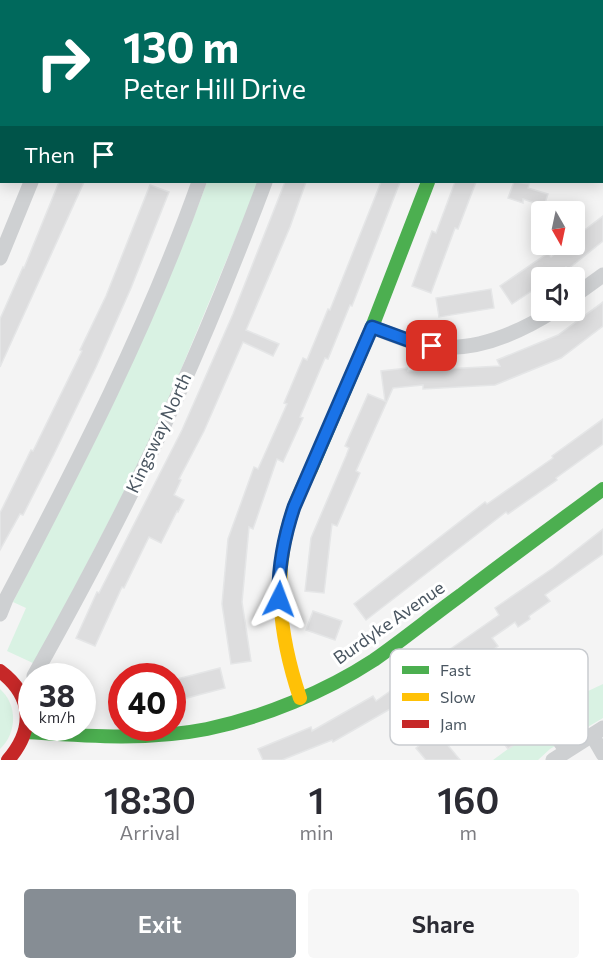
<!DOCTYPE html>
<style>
:root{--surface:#fff;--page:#f7f7f7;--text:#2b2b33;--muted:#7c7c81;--accent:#868d94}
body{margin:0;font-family:Commissioner,sans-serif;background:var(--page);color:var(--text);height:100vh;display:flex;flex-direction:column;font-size:22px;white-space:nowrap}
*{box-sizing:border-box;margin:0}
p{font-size:20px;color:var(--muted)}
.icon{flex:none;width:33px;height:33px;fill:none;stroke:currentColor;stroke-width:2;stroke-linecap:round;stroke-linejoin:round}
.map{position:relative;height:760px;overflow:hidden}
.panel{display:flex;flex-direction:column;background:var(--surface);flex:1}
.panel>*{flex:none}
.guide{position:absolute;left:0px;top:0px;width:603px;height:183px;box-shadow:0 3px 15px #0003;background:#00695c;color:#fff;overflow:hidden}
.needle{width:39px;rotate:171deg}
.controls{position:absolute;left:531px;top:201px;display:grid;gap:12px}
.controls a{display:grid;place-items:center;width:54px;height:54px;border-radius:6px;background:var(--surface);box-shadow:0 3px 15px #0003;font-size:30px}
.speed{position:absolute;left:18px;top:663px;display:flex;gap:12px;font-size:30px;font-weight:700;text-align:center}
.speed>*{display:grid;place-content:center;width:78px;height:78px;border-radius:50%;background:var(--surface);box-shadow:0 3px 15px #0003;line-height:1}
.speed small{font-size:15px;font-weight:400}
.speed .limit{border:9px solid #d22;background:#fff;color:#111}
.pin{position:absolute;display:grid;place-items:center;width:51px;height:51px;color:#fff;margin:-26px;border-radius:12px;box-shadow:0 3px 9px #0006}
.me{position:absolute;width:66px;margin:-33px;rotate:3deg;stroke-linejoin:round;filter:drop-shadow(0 0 4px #0008)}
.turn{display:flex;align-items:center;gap:21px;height:126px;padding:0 24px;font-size:27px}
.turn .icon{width:78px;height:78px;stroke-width:2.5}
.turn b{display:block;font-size:42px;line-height:51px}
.then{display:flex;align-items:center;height:57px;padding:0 24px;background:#0003;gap:12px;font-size:22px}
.eta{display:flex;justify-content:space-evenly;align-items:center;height:102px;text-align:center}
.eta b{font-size:36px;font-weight:600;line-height:42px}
.cta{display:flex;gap:12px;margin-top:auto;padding:12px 24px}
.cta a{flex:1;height:69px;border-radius:6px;background:var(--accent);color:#fff;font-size:24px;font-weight:600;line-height:69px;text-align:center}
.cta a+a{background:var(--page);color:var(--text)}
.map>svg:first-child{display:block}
.green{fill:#d9f2e3}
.building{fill:#ddddde;stroke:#e5e6e7;stroke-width:1.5}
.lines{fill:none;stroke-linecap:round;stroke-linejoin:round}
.street{stroke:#ced0d2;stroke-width:15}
.fast{stroke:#4caf50;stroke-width:14}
.slow{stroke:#ffc107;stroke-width:14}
.jam{stroke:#c62828;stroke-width:14}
.route-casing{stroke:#114b97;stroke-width:15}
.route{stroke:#1a73e8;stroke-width:10}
.labels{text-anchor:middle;stroke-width:6;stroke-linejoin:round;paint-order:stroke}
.street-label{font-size:18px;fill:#4a5661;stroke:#fff}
.key{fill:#fff;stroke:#c9ccd0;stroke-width:1.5}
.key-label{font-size:16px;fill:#4a5661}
</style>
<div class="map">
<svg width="603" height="760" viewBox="0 0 603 760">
<rect width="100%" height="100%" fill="#f4f4f4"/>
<!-- green -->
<g class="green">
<path d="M 207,182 L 259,182 L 155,432 L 35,664 L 7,651 L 26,608 L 13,602 C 82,463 154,327 207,182 Z"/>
<path d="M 603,684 L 603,718 L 550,749 L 538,760 L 493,760 L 586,692 Z"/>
<path d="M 0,689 C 18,705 17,733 0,749 Z"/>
</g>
<!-- building -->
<g class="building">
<path d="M 59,182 L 84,182 L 0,367 L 0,319 L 23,267 L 24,268 Z"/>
<path d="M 285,182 L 306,182 L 290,227 L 246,330 L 279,344 L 273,356 L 243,342 L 204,431 L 179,479 L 181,480 L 174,495 L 184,500 L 178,512 L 177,511 L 161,543 L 149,537 L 124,588 L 122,587 L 95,646 L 76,638 L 97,592 L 99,593 L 182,430 L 233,314 Z"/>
<path d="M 381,182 L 400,182 L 352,306 L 350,305 L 328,359 L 325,358 L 300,417 L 303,418 L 283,462 L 277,459 L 253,529 L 249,527 L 242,602 L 251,661 L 231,664 L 222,604 L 228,539 L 254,467 L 258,469 L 287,404 L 284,403 L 303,358 L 307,360 L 328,309 L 330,310 Z"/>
<path d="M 455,182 L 476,182 L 458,229 L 455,228 L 431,293 L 412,286 L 432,231 L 436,233 Z"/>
<path d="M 514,182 L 529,184 L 528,188 L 548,194 L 544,206 L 523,199 L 523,203 L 508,198 Z"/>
<path d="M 150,185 L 169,192 L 131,288 L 96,367 L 54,454 L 23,515 L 20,514 L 0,550 L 0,513 L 31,450 L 33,451 L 82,351 L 80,350 L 106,296 Z"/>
<path d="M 603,216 L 603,241 L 568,269 L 566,267 L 550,278 L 542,278 L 542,284 L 512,304 L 500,286 L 548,253 L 551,257 L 566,244 L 574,244 L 574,238 Z"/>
<path d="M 491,289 L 494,308 L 439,317 L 436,298 Z"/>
<path d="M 603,302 L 603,326 L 561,358 L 495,385 L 423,389 L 423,385 L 393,388 L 356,471 L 360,473 L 337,526 L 332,524 L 324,593 L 305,591 L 311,538 L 346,456 L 349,448 L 345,446 L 368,394 L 385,401 L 381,371 L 407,368 L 408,371 L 500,366 L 497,360 L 558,335 Z"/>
<path d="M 603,419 L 603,444 L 556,478 L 557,480 L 508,514 L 506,512 L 366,620 L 354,604 L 485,502 L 487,504 L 553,458 L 552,456 Z"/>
<path d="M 603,529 L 603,554 L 545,595 L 550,601 L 529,616 L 530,619 L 518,627 L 515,622 L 492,638 L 498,646 L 466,670 L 461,663 L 436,681 L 440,687 L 409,710 L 404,704 L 399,707 L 397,705 L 333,742 L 332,740 L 282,760 L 263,760 L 258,749 L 311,727 L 312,731 L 373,696 L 376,701 L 499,615 L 495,608 L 553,568 Z"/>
<path d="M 313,611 L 342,621 L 335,640 L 306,630 Z"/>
<path d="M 220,668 L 225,688 L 183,699 L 177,679 Z"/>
<path d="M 493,691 L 527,735 L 508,749 L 483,716 L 478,719 L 470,708 Z"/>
<path d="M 437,732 L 460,760 L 426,760 L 416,748 Z"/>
</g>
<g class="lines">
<!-- street -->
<g class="street">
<path d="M 27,0 L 30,2"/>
<path d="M 101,2 L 101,0"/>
<path d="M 264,2 L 264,0"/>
<path d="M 329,2 L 329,0"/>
<path d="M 490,2 L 490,0"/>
<path d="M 602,157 L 603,157"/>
<path d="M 0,258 L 31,182"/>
<path d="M 574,296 L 603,275"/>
<path d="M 372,327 C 391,334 410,343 430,346 C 474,353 519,333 555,310"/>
<path d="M 0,614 L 6,599 C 77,464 148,326 199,182"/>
<path d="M 34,676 C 85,585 134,492 177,397 C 209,326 238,254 265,182"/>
<path d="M 518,682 L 566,750"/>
<path d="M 592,735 L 603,754"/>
<path d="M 553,760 L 603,728"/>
</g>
<!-- fast -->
<g class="fast">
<path d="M 311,469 L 372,327 L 428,182"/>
<path d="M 26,732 C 86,736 147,741 207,729 C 264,717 325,692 374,660 C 404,639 432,616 461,595 C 508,559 556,524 603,489"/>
</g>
<!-- slow -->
<path class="slow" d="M 300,698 C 279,635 271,571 294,507 C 299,494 305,481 311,469"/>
<!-- jam -->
<path class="jam" d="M 0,671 C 33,696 35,729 8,760"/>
</g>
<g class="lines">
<!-- route casing -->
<g class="route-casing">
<path id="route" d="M 279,599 C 278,567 284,537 294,507 L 372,327 L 413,342 L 432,346"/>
</g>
<!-- route -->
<use href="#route" class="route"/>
</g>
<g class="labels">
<!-- street labels -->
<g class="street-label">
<text transform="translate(159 433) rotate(-65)" y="6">Kingsway North</text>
<text transform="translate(389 623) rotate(-35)" y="6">Burdyke Avenue</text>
</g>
</g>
<!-- legend -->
<rect x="390" y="649" width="198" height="96" rx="9" class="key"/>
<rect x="402" y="666" width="27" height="8" fill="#4caf50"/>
<rect x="402" y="693" width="27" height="8" fill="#ffc107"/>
<rect x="402" y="720" width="27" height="8" fill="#c62828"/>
<g class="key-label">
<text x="440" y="676">Fast</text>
<text x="440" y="703">Slow</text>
<text x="440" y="730">Jam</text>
</g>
</svg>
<div class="controls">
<a><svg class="needle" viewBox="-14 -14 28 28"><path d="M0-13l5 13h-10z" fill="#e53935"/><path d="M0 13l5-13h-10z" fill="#7c7c81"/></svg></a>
<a><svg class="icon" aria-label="sound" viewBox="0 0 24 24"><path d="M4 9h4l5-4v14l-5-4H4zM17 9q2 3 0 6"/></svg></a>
</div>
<div class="speed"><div>38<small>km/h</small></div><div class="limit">40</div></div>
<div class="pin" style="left:432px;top:346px;background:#d93025"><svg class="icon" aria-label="arrive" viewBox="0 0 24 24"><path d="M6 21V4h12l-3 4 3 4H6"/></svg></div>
<svg class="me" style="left:279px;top:599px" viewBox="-20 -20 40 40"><path d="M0-17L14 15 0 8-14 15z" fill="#1a73e8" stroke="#fff" stroke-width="4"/></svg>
<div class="guide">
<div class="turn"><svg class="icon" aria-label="right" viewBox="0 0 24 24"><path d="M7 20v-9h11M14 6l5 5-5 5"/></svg><div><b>130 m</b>Peter Hill Drive</div></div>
<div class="then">Then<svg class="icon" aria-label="arrive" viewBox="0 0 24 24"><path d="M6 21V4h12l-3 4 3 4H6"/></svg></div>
</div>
</div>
<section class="panel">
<div class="eta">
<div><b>18:30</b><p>Arrival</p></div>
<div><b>1</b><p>min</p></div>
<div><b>160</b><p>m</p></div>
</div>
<div class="cta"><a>Exit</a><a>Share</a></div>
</section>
